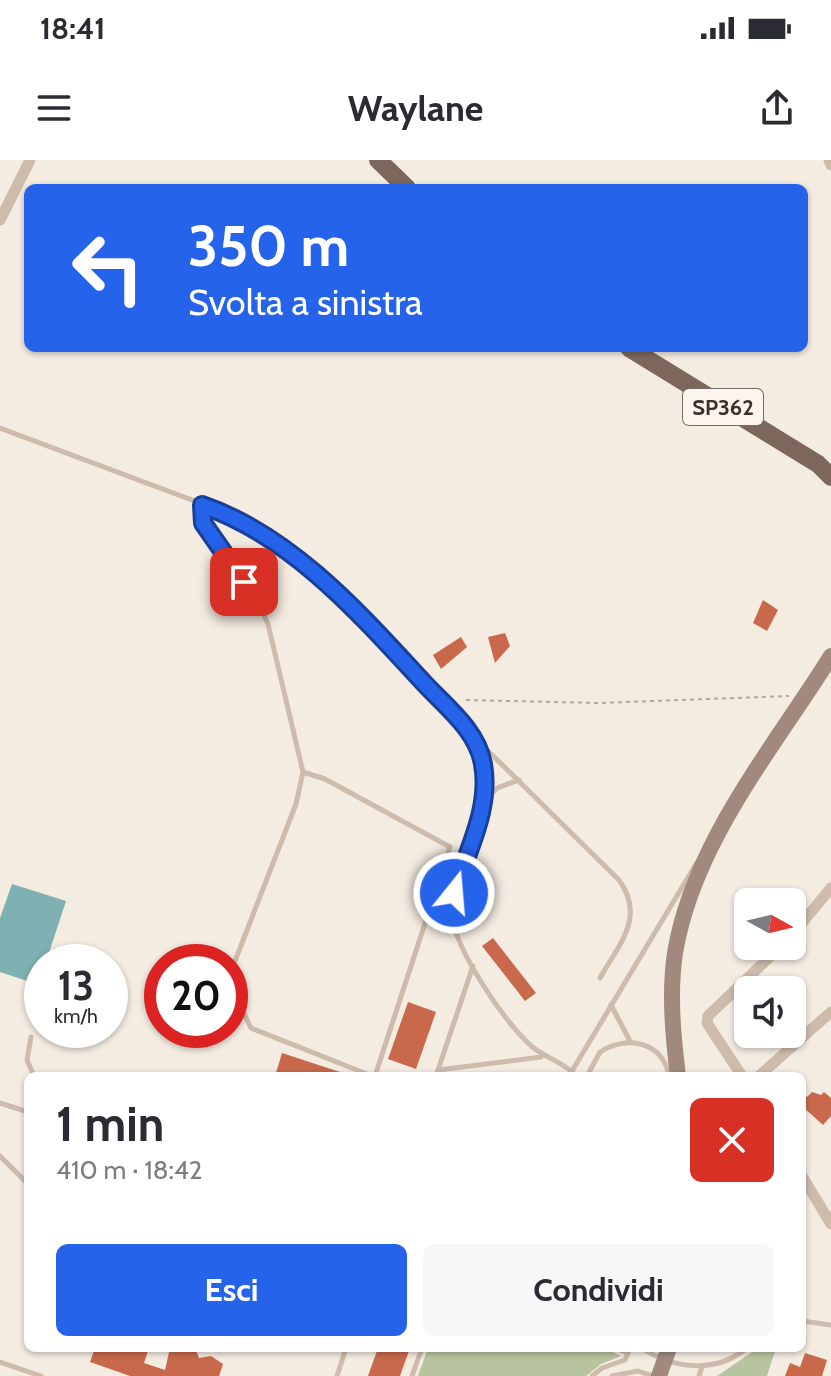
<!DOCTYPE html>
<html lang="it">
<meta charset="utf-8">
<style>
:root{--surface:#fff;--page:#f7f7f7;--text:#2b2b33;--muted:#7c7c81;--accent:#2563eb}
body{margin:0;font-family:Cabin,sans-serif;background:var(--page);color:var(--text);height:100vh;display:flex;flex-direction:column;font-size:30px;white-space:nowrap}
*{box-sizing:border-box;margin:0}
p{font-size:26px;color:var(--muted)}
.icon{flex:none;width:44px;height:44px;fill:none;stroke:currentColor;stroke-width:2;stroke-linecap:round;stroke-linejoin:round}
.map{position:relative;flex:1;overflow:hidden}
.details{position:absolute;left:24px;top:912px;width:782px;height:280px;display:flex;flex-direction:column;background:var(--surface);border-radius:12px;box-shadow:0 2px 6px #0004}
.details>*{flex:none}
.top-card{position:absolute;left:24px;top:24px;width:784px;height:168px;border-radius:12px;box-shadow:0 2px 6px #0004;background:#2563eb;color:#fff;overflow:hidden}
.needle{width:52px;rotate:98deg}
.controls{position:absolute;left:734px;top:728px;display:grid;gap:16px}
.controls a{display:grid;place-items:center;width:72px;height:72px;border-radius:12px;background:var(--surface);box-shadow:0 2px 6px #0004;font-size:40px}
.speed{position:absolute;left:24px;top:784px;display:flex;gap:16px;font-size:40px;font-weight:700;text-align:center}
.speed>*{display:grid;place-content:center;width:104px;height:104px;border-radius:50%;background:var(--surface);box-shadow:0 2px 6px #0004;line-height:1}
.speed small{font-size:20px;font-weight:400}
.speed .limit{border:12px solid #d22;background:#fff;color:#111}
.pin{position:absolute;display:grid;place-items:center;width:68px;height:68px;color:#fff;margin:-34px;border-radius:16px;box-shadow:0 4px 12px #0006}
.me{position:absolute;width:88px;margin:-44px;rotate:17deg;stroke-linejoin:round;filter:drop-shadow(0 0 6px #0008)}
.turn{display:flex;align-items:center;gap:28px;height:168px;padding:0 32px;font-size:36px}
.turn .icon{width:104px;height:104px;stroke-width:2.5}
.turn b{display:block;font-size:56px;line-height:68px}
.round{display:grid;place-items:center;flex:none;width:84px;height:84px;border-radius:12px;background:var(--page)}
.overview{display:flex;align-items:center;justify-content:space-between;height:136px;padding:0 32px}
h1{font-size:48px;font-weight:700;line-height:60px}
.button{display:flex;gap:16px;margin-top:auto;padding:16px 32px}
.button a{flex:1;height:92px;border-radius:12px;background:var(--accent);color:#fff;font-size:32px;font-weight:700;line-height:92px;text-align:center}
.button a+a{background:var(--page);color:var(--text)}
.status{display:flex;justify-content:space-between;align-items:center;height:56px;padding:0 40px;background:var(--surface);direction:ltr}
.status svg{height:22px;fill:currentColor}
header{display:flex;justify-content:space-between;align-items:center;height:104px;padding:0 32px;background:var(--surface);font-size:36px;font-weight:700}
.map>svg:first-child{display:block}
.green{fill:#b8c4a0}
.water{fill:#7fb0b2}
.building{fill:#c8694b}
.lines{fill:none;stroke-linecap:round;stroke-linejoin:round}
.path{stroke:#b9a596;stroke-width:2;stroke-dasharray:4 4;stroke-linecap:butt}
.service{stroke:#cdbbac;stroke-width:5}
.minor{stroke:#cdbbac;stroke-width:11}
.secondary{stroke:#a18a7d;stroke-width:16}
.primary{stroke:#7d675c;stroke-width:18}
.secondary-bridge{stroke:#a18a7d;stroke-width:16}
.route-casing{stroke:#184099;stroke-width:20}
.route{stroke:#2563eb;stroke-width:14}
.labels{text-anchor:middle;stroke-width:8;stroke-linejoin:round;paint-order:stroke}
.shield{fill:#fbf5ee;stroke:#756b66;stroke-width:2}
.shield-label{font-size:22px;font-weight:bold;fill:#3b302b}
</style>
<div class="status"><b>18:41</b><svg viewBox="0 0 49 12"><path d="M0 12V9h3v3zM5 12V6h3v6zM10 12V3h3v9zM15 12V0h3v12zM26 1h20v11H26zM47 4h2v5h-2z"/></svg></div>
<header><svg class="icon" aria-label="menu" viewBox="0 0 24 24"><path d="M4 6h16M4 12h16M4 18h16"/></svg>Waylane<svg class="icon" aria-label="share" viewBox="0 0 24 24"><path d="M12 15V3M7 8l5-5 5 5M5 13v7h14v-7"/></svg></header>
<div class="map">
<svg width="831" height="1216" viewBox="0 0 831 1216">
<rect width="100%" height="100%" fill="#f4ebe1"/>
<!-- green -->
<g class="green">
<path d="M 428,1188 L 604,1188 L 621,1196 L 601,1204 L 586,1216 L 418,1216 Z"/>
<path d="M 758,1188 L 776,1188 L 767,1216 L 717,1216 Z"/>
</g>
<!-- water -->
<path class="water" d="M 12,724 L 66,741 L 46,802 L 42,802 L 39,825 L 0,812 L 0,758 Z"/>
<!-- building -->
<g class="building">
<path d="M 763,440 L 778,450 L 767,471 L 753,463 Z"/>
<path d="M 505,473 L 510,486 L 495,503 L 488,477 Z"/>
<path d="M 461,477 L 467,487 L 441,509 L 433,495 Z"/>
<path d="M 493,778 L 536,833 L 525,841 L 482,786 Z"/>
<path d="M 408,842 L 436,852 L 416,909 L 388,899 Z"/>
<path d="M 282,893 L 346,914 L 346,916 L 275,916 Z"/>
<path d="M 802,932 L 807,937 L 812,932 L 821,935 L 824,932 L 831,938 L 831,956 L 823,965 L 802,946 Z"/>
<path d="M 95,1188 L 149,1188 L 144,1203 L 165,1210 L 170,1188 L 195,1188 L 199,1198 L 211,1196 L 223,1204 L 219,1216 L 130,1216 L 90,1202 Z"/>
<path d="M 378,1188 L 410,1188 L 400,1216 L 368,1216 Z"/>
<path d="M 805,1193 L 827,1200 L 822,1216 L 785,1216 L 790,1203 L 800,1207 Z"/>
</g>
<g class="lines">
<!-- path -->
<path class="path" d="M 466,540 L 599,543 L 789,536"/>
<!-- service -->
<g class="service">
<path d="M 0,268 L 232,355 L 276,384 L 370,464 L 476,579 L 619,720 C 646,757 619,784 600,818"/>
<path d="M 202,345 L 203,363 L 257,440 L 268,464 L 303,612 L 296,644 L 230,814"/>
<path d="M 476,580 L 486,640"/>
<path d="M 303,612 L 325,619 L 450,687 L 375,916"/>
<path d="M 519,620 L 497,628 L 486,640 C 474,671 448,723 452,757 C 457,792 502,857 527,882 C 542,898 562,900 576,916"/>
<path d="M 230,825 L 251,868 L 372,916"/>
<path d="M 611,845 L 630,881"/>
<path d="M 31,877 L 27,900 L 34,916"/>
<path d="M 438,910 L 541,897"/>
<path d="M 436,916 L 473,806"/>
<path d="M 569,916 L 696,704"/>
<path d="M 587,916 L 600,892 C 626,875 663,881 669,916"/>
<path d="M 0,943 L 28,952"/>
<path d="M 0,996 L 28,1024"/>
<path d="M 802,1161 L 831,1165"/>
<path d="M 642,1188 C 675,1210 717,1213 747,1188"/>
<path d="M 0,1202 L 41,1216"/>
<path d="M 337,1216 L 346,1188"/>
<path d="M 412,1216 L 422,1188"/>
<path d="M 592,1216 L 602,1208 L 625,1200 L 628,1193 L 615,1188"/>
<path d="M 612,1216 L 638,1211 L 653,1216"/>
<path d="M 699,1216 L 702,1207"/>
</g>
<!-- minor -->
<g class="minor">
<path d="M 829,0 L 831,5"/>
<path d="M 0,60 L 30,0"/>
<path d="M 792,775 L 831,728"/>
<path d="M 742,916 L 707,863 L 708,856 L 781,786"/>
<path d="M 759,916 L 831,852"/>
<path d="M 802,1016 L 831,1064"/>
</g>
<!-- secondary -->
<path class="secondary" d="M 678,916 C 673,876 669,833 675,793 C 693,683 773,589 831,496"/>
<!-- primary -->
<g class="primary">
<path d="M 378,0 L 407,28"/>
<path d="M 629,188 L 818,304 L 831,317"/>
</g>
<!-- secondary-bridge -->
<path class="secondary-bridge" d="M 659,1216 L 669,1188"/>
</g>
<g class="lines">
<!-- route casing -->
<g class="route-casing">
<path id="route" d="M 244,422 L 203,363 L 202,345 C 292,376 360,454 423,522 C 446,547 477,570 483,604 C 491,649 467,691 454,733"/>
</g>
<!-- route -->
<use href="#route" class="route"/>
</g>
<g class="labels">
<!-- shield labels -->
<rect class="shield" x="683" y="229" width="80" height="36" rx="6"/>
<g class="shield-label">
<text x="723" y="255">SP362</text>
</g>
</g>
</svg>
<div class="controls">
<a><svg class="needle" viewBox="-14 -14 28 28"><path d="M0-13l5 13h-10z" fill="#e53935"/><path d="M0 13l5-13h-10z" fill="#7c7c81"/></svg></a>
<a><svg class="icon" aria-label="sound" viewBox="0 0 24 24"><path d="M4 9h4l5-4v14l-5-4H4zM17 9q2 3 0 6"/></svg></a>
</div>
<div class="speed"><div>13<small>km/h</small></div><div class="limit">20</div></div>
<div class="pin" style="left:244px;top:422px;background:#d93025"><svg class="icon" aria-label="arrive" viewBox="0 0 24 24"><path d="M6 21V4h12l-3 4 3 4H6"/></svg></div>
<svg class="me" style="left:454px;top:733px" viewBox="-20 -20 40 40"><circle r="17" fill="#2563eb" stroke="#fff" stroke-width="3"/><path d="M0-11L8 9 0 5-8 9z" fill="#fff"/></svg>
<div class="top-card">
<div class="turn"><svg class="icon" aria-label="left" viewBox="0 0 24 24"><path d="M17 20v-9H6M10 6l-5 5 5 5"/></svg><div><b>350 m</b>Svolta a sinistra</div></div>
</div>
<section class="details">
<div class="overview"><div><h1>1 min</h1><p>410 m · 18:42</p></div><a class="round" style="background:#d93025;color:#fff"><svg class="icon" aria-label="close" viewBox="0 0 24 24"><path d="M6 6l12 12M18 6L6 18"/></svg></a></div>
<div class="button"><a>Esci</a><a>Condividi</a></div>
</section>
</div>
